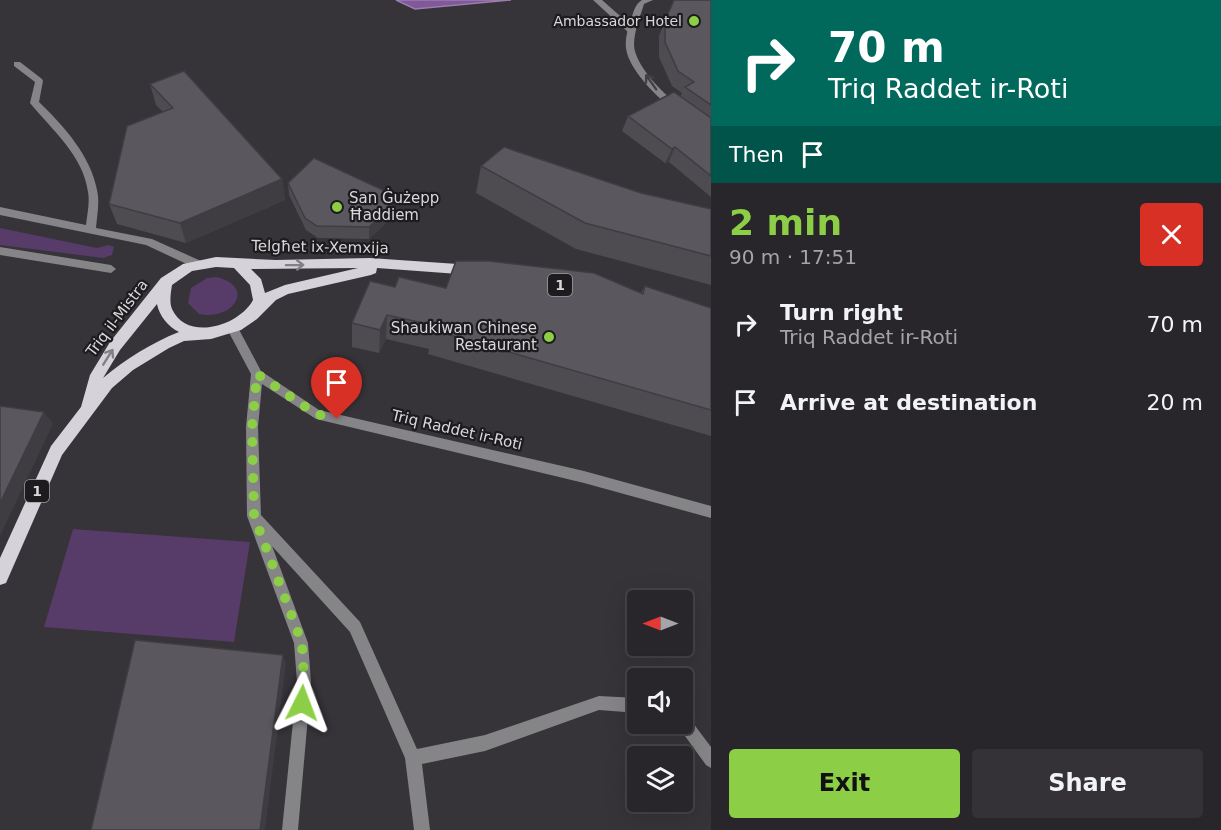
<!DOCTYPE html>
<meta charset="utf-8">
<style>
:root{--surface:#28262b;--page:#343237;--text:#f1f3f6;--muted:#a5a5a9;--line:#444347;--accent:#8cce45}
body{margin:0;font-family:"DejaVu Sans",sans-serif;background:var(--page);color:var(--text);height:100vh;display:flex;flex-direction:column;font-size:22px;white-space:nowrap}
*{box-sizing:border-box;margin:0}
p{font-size:20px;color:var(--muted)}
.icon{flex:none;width:33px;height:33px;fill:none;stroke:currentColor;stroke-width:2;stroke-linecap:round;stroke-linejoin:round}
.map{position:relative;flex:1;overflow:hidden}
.side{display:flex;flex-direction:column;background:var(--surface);width:510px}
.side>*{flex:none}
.guide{background:#00695c;color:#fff;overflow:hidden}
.needle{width:39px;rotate:270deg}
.tools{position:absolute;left:627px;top:590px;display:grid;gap:12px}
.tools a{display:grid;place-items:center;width:66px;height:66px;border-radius:6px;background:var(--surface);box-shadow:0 6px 24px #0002,0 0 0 2px var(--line);font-size:30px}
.pin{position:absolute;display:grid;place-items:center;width:51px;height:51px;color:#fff;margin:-62px -26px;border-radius:50% 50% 50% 0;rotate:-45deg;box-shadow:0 0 6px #0007}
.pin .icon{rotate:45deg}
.me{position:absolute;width:66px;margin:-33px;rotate:3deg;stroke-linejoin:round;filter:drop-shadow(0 0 4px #0008)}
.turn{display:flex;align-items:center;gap:21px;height:126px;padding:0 18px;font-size:27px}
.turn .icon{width:78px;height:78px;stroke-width:2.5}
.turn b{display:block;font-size:42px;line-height:51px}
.then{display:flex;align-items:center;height:57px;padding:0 18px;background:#0003;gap:12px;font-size:22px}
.round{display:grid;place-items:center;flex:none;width:63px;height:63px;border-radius:6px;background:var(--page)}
.headline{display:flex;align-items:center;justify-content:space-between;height:102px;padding:0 18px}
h1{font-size:36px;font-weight:800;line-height:45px;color:var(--accent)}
.cta{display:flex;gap:12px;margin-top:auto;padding:12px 18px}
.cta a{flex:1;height:69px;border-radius:6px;background:var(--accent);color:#111;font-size:24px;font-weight:800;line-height:69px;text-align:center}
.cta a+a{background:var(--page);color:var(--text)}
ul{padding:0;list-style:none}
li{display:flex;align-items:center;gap:18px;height:78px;padding:0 18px}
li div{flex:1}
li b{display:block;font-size:22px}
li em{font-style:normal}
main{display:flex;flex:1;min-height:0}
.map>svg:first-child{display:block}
.green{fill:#573b68}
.water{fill:#815899;stroke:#9b7ead;stroke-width:1.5}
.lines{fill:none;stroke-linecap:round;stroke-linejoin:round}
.lane{fill:#858487;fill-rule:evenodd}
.street{fill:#858487;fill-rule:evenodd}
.primary{fill:#d6d2d9;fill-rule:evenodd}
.wall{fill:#4e4b51}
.shaded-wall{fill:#403d42}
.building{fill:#5b575e;stroke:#403d42;stroke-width:1.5}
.oneway{stroke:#414043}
.oneway2{stroke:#838085}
.route{stroke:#8cce45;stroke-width:10;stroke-dasharray:0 18}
.poi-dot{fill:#8cce45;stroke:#1d1b1e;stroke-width:2}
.labels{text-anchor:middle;stroke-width:4.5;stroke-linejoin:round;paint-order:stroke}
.far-poi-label{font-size:14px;fill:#d9d7db;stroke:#1d1b1e;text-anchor:end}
.shield{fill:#1d1b1e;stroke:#a19fa2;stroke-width:1.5}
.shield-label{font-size:14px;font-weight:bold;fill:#d9d7db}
.poi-label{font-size:15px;fill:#d9d7db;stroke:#1d1b1e;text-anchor:start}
.street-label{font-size:15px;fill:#d9d7db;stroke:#1d1b1e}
</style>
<main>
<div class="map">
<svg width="711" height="830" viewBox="0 0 711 830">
<rect width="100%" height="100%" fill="#363339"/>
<!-- green -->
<g class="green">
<path d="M 0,228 L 97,248 L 108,245 L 114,247 L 112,255 L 103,258 L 0,245 Z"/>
<path d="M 216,277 C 256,286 234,321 199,314 L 188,303 L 191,288 L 207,278 Z"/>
<path d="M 73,529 L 250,542 L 234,642 L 44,627 Z"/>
</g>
<!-- water -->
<path class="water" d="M 396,0 L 511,0 L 415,9 Z"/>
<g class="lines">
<!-- lane -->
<g class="lane">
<path d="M 593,0 L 602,0 L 635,29 L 635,33 L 629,33 Z"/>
<path d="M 14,62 L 20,62 L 42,79 L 43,81 L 39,102 C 63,125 91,156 97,190 C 100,202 97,215 96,228 L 152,239 L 201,261 L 202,264 L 201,267 L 193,267 L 146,245 L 0,215 L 0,207 L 86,225 C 87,215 90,203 88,192 C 83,155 52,130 30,103 L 35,82 L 14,66 Z"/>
<path d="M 0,247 L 111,265 L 116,269 L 111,273 L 0,255 Z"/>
<path d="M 256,513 L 261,515 L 360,622 L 417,749 L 485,735 L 599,696 L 638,698 L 638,713 L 599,710 L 485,751 L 422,764 L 430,830 L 414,830 L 405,758 L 350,632 L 251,523 L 249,519 L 251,515 Z"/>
<path d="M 682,713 L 687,715 L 711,747 L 711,768 L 706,765 L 677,725 L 676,723 L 682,723 Z"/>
</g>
<!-- street -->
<g class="street">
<path d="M 642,0 L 653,0 L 644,4 C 640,17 634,31 634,45 C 635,66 663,93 678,105 L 678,109 L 672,109 C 657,97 632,72 627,53 C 624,43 627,30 631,20 C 633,13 635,4 642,0 Z"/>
<path d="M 232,323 L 236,324 L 261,371 L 319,410 L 584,471 L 711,506 L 711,518 L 584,483 L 316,419 L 262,384 L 258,427 L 261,516 L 308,643 L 311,682 L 298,830 L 282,830 L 297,682 L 294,643 L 247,516 L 246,427 L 251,374 L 226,327 Z"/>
</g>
<!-- primary -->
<path class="primary" d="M 216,257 L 276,260 L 370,258 L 472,265 L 479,270 L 472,275 L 377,268 L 376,273 L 371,275 L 288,294 L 276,300 L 257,319 L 241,330 L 211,339 L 184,341 L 169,348 L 133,370 L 112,388 L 62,455 L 6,583 L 0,585 L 0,558 L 51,446 L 81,407 L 90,375 L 110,342 L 161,278 L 183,264 ZM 216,267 L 234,268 L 250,285 L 253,300 C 239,326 187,342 172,309 C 169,302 171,292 172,285 L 192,271 ZM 358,268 L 285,285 L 265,293 L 261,279 L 251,269 ZM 157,304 C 159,315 168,327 179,332 C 151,343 126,359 103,378 L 120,350 Z"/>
</g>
<!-- wall -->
<g class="wall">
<path d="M 711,0 L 711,197 L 669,162 L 665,163 L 622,131 L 628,116 L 680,97 L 682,93 L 672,86 L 659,57 L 659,36 L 665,21 Z"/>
<path d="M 150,84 L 282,179 L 285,200 L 186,243 L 117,224 L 109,204 L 163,112 L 156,105 Z"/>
<path d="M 481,166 L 641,193 L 711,209 L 711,285 L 576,249 L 476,193 Z"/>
<path d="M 288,183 L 385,203 L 391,218 L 369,239 L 318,238 L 306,230 L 289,195 Z"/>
<path d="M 645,286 L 711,308 L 711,436 L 428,354 L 429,349 L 386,339 L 379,353 L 352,347 L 352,323 L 395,287 L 641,293 Z"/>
</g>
<!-- shaded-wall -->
<g class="shaded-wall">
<path d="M 675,147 L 669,162 L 665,163 L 672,149 Z"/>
<path d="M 282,179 L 285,200 L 186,243 L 180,223 Z"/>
<path d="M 385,191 L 385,203 L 381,200 Z"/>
<path d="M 391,206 L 391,218 L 369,239 L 369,227 Z"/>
<path d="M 387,315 L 386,339 L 379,353 L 380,330 Z"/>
<path d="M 44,412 L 53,424 L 0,536 L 0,503 Z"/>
<path d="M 283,655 L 286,663 L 265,830 L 260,830 Z"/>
</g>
<!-- building -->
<g class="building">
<path d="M 674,0 L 711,0 L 711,105 L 685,87 L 694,82 L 678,71 L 665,42 L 665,21 Z"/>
<path d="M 184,71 L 282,179 L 180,223 L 109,204 L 127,126 L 173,108 L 150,84 Z"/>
<path d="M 674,92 L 711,118 L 711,176 L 675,147 L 672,149 L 628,116 Z"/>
<path d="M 504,147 L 641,193 L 711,209 L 711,256 L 585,223 L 481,166 Z"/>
<path d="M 314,158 L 385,191 L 381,200 L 391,206 L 369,227 L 317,226 L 305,218 L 288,183 Z"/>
<path d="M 456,261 L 489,261 L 594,273 L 643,294 L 645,286 L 711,308 L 711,410 L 432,330 L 433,325 L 387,315 L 380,330 L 352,323 L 370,281 L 395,287 L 399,277 L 446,288 Z"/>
<path d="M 0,406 L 44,412 L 0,503 Z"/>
<path d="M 135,640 L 283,655 L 260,830 L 91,830 Z"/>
</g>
<!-- one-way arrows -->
<defs><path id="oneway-shaft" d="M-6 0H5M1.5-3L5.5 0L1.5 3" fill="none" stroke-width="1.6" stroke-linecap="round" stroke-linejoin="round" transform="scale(1.5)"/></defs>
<use class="oneway" href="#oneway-shaft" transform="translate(651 82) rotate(-125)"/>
<g class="oneway2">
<use href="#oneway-shaft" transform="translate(295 265) rotate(-1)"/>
<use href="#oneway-shaft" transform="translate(108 357) rotate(-58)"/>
</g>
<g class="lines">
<!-- route -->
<path class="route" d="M 302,703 L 304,682 L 302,643 L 254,516 L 252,427 L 257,374 L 316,414 L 337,419"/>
</g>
<!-- markers -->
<g class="poi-dot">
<circle cx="694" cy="21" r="6"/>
<circle cx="337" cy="207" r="6"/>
<circle cx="549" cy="337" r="6"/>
</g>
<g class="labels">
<!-- far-poi labels -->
<g class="far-poi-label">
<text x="682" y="26">Ambassador Hotel</text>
</g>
<!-- shield labels -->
<g class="shield">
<rect x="548" y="274" width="24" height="22" rx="4.5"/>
<rect x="25" y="480" width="24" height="22" rx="4.5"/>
</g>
<g class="shield-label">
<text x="560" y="290">1</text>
<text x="37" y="496">1</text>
</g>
<!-- poi labels -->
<g class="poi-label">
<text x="349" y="203">San Ġużepp<tspan x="349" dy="17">Ħaddiem</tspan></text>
<text x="537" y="333" text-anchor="end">Shaukiwan Chinese<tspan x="537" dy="17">Restaurant</tspan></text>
</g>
<!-- street labels -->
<g class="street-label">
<text transform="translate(320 247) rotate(1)" y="5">Telgħet ix-Xemxija</text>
<text transform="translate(117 318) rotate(-53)" y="5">Triq il-Mistra</text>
<text transform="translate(457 430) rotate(13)" y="5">Triq Raddet ir-Roti</text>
</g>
</g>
</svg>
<div class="tools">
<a><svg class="needle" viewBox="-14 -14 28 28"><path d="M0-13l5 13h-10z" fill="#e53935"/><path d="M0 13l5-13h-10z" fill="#a5a5a9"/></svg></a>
<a><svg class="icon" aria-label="sound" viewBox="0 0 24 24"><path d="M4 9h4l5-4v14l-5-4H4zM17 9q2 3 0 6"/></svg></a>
<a><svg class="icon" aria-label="layers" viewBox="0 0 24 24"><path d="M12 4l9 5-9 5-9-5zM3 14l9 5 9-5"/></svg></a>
</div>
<div class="pin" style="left:337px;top:419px;background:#d93025"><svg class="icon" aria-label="arrive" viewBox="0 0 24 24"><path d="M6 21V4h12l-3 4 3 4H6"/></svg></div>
<svg class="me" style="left:302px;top:703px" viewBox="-20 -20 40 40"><path d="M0-17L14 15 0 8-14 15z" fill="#8cce45" stroke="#fff" stroke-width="4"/></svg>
</div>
<section class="side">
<div class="guide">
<div class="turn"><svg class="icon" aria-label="right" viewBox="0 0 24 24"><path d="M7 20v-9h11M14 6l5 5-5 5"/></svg><div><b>70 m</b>Triq Raddet ir-Roti</div></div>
<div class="then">Then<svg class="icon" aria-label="arrive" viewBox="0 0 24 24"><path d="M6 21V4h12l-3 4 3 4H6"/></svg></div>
</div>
<div class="headline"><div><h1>2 min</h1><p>90 m · 17:51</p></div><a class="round" style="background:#d93025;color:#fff"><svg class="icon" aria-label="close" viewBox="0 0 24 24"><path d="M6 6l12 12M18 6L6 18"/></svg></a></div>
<ul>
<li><svg class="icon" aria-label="right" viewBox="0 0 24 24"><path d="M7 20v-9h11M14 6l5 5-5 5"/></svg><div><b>Turn right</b><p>Triq Raddet ir-Roti</p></div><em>70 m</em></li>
<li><svg class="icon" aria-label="arrive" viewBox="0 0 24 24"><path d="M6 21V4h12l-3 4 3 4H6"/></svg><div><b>Arrive at destination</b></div><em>20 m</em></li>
</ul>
<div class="cta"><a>Exit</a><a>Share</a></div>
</section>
</main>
